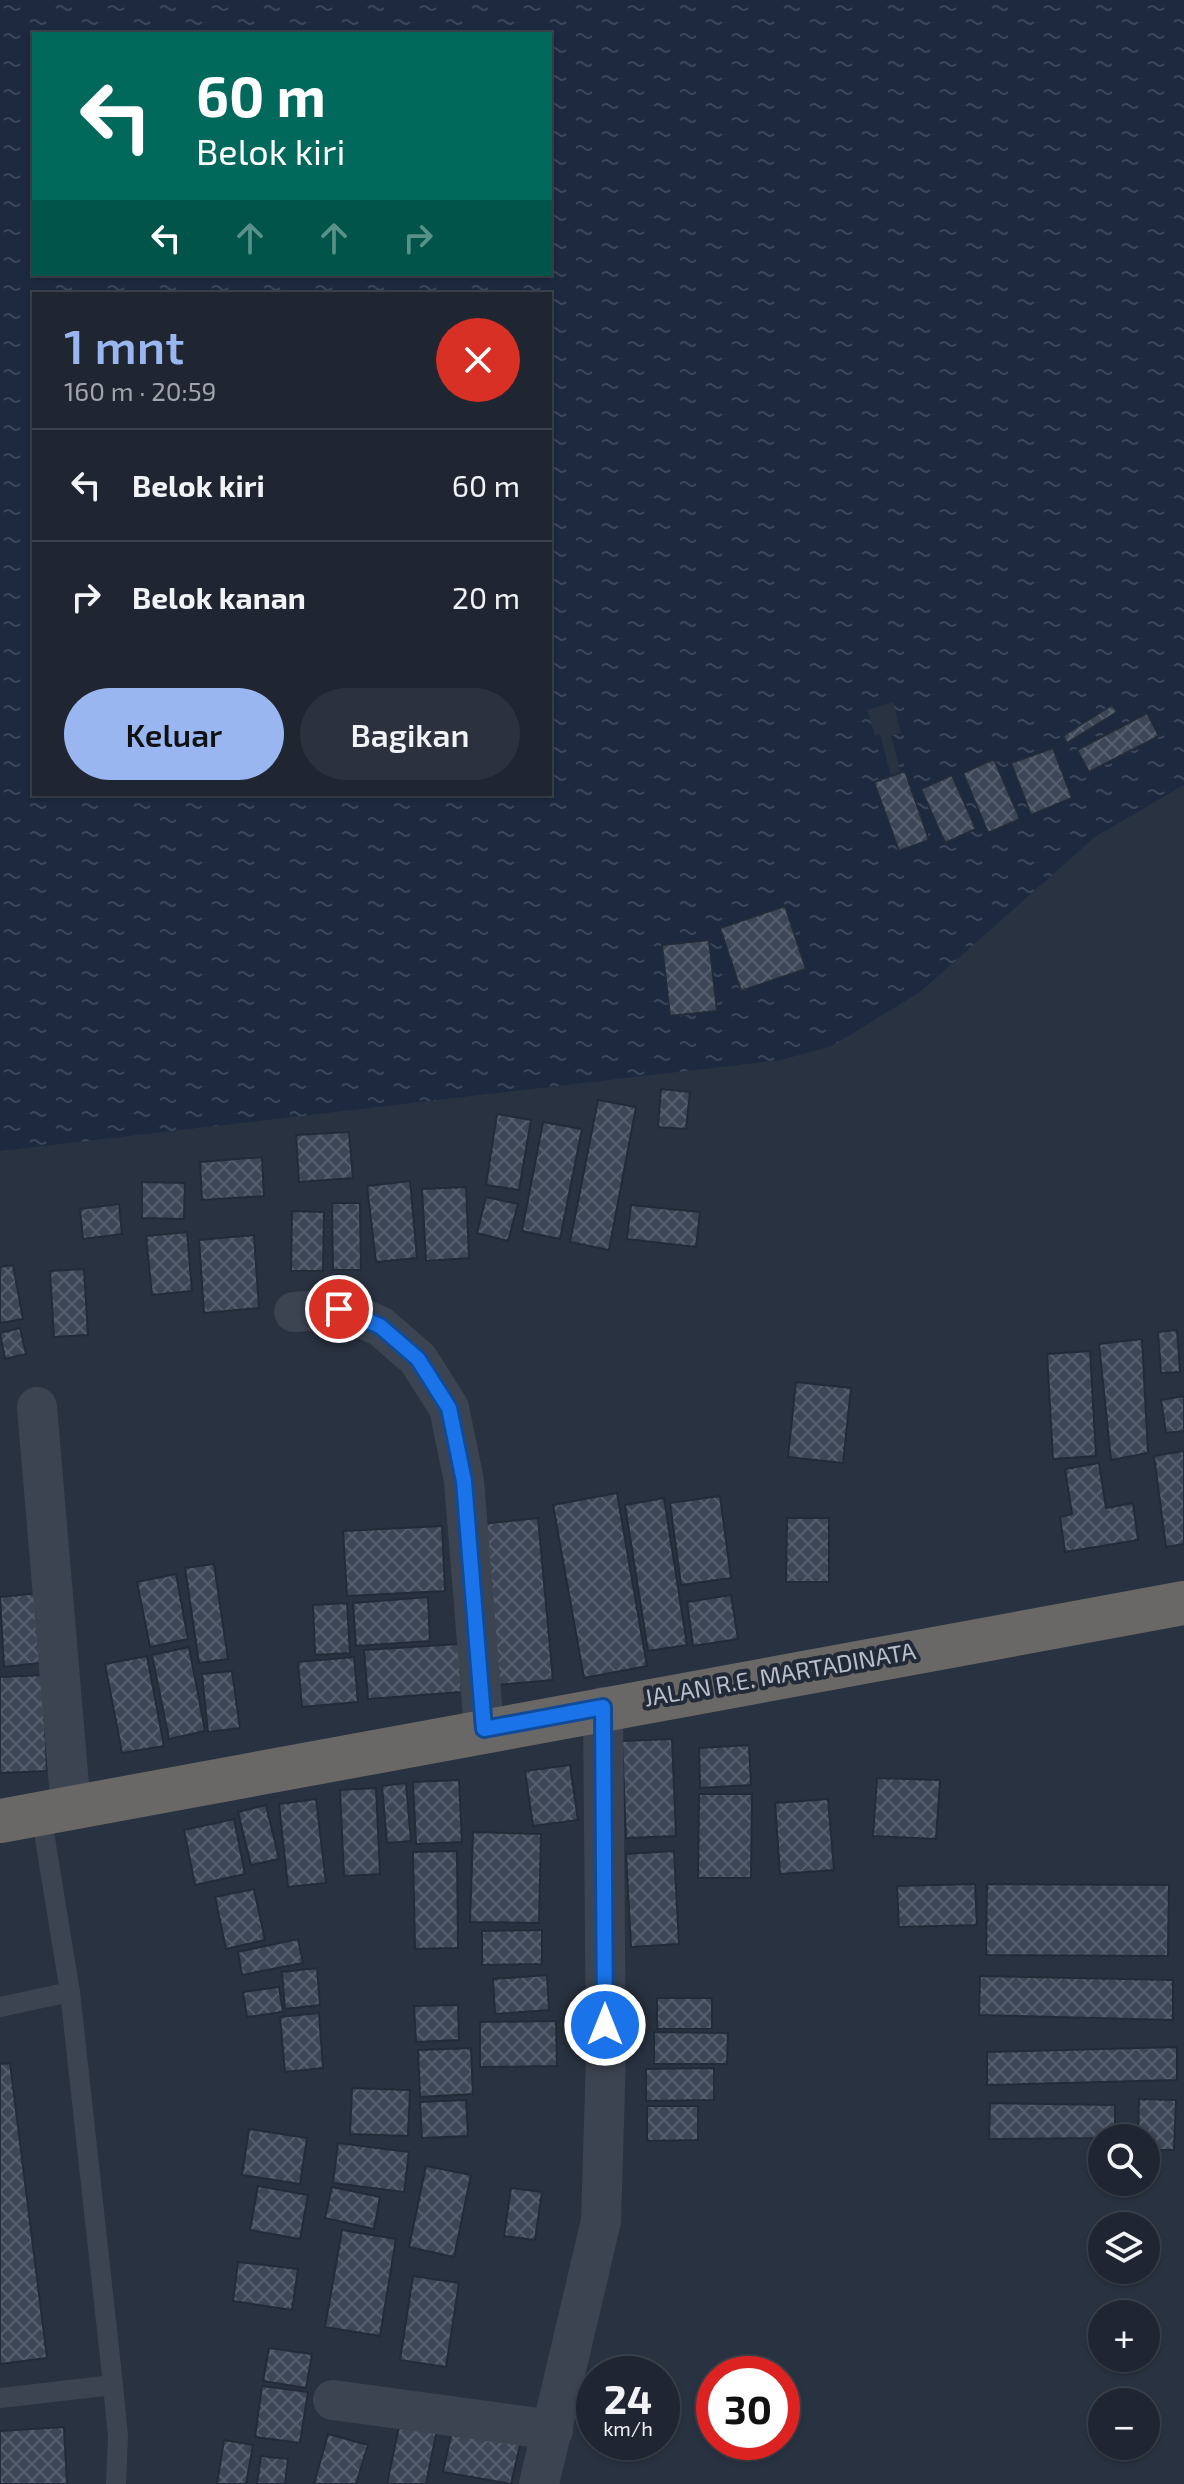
<!DOCTYPE html>
<html lang="id">
<meta charset="utf-8">
<style>
:root{--surface:#1f2631;--page:#2c323d;--text:#f1f3f6;--muted:#a1a5ab;--line:#3c434d;--accent:#99b6f1}
body{margin:0;font-family:"Exo 2",sans-serif;background:var(--page);color:var(--text);height:100vh;display:flex;flex-direction:column;font-size:30px;white-space:nowrap}
*{box-sizing:border-box;margin:0}
p{font-size:26px;color:var(--muted)}
.icon{flex:none;width:44px;height:44px;fill:none;stroke:currentColor;stroke-width:2;stroke-linecap:round;stroke-linejoin:round}
.map{position:relative;flex:1;overflow:hidden}
.details{position:absolute;left:32px;top:292px;width:520px;height:504px;display:flex;flex-direction:column;background:var(--surface);border-radius:0px;box-shadow:0 2px 6px #0004,0 0 0 2px var(--line)}
.details>*{flex:none}
.guide{position:absolute;left:32px;top:32px;width:520px;height:244px;border-radius:0px;box-shadow:0 2px 6px #0004,0 0 0 2px var(--line);background:#00695c;color:#fff;overflow:hidden}
.buttons{position:absolute;left:1088px;top:2124px;display:grid;gap:16px}
.buttons a{display:grid;place-items:center;width:72px;height:72px;border-radius:50%;background:var(--surface);box-shadow:0 2px 6px #0004,0 0 0 2px var(--line);font-size:40px}
.speed{position:absolute;left:576px;top:2356px;display:flex;gap:16px;font-size:40px;font-weight:700;text-align:center}
.speed>*{display:grid;place-content:center;width:104px;height:104px;border-radius:50%;background:var(--surface);box-shadow:0 2px 6px #0004,0 0 0 2px var(--line);line-height:1}
.speed small{font-size:20px;font-weight:400}
.speed .limit{border:12px solid #d22;background:#fff;color:#111}
.pin{position:absolute;display:grid;place-items:center;width:68px;height:68px;color:#fff;margin:-34px;border:4px solid #fff;border-radius:50%;box-shadow:0 2px 8px #0007}
.me{position:absolute;width:88px;margin:-44px;rotate:0deg;stroke-linejoin:round;filter:drop-shadow(0 0 6px #0008)}
.turn{display:flex;align-items:center;gap:28px;height:168px;padding:0 32px;font-size:36px}
.turn .icon{width:104px;height:104px;stroke-width:2.5}
.turn b{display:block;font-size:56px;line-height:68px}
.lanes{display:flex;align-items:center;height:76px;padding:0 32px;background:#0003;justify-content:center;gap:40px;direction:ltr}
.lanes .off{opacity:.35}
.round{display:grid;place-items:center;flex:none;width:84px;height:84px;border-radius:42px;background:var(--page)}
.headline{display:flex;align-items:center;justify-content:space-between;height:136px;padding:0 32px}
h1{font-size:48px;font-weight:600;line-height:60px;color:var(--accent)}
.primary-button{display:flex;gap:16px;margin-top:auto;padding:16px 32px}
.primary-button a{flex:1;height:92px;border-radius:48px;background:var(--accent);color:#111;font-size:32px;font-weight:600;line-height:92px;text-align:center}
.primary-button a+a{background:var(--page);color:var(--text)}
ul{padding:0;list-style:none}
li{display:flex;align-items:center;gap:24px;height:112px;padding:0 32px;border-top:2px solid var(--line)}
li div{flex:1}
li b{display:block;font-size:30px}
li em{font-style:normal}
.map>svg:first-child{display:block}
.water{fill:url(#water-ripples);fill-rule:evenodd}
.pier{fill:#293241}
.building{fill:url(#building-cross-hatch);stroke:#242b38;stroke-width:2}
.lines{fill:none;stroke-linecap:round;stroke-linejoin:round}
.service{stroke:#3d4451;stroke-width:20}
.minor{stroke:#3d4451;stroke-width:40}
.trunk{stroke:#696866;stroke-width:44}
.route-casing{stroke:#114b97;stroke-width:20}
.route{stroke:#1a73e8;stroke-width:14}
.labels{text-anchor:middle;stroke-width:8;stroke-linejoin:round;paint-order:stroke}
.street-label{font-size:24px;fill:#bac0cb;stroke:#222937}
</style>
<div class="map">
<svg width="1184" height="2484" viewBox="0 0 1184 2484">
<defs>
<pattern id="water-ripples" width="26" height="14" patternUnits="userSpaceOnUse" patternTransform="scale(2)"><rect width="26" height="14" fill="#1c293f"/><path d="M2 4q2-2 4 0t4 0M15 11q2-2 4 0t4 0" fill="none" stroke="#3b4659"/></pattern>
<pattern id="building-cross-hatch" width="8" height="8" patternUnits="userSpaceOnUse" patternTransform="scale(2)"><rect width="8" height="8" fill="#3c4657"/><path d="M0 0l8 8M0 8l8-8" fill="none" stroke="#565f6e"/></pattern>
</defs>
<rect width="100%" height="100%" fill="#293241"/>
<!-- water -->
<path class="water" d="M 0,0 L 1184,0 L 1184,785 L 1096,836 L 920,992 L 832,1046 L 781,1060 L 0,1151 ZM 34,34 L 550,34 L 550,274 L 34,274 ZM 34,294 L 550,294 L 550,794 L 34,794 Z"/>
<!-- pier -->
<path class="pier" d="M 893,702 L 901,733 L 891,736 L 915,826 L 906,830 L 880,735 L 875,736 L 867,710 Z"/>
<!-- building -->
<g class="building">
<path d="M 1112,705 L 1117,712 L 1067,743 L 1063,736 Z"/>
<path d="M 1147,713 L 1159,736 L 1089,772 L 1077,750 Z"/>
<path d="M 1053,748 L 1072,798 L 1031,815 L 1011,763 Z"/>
<path d="M 994,759 L 1020,819 L 988,833 L 963,773 Z"/>
<path d="M 905,771 L 929,840 L 899,851 L 874,782 Z"/>
<path d="M 952,775 L 976,829 L 945,843 L 921,789 Z"/>
<path d="M 785,906 L 806,969 L 741,991 L 720,928 Z"/>
<path d="M 709,940 L 717,1011 L 670,1016 L 662,945 Z"/>
<path d="M 661,1089 L 690,1092 L 686,1129 L 658,1127 Z"/>
<path d="M 598,1100 L 636,1107 L 609,1250 L 570,1242 Z"/>
<path d="M 497,1114 L 531,1120 L 519,1190 L 486,1185 Z"/>
<path d="M 543,1122 L 582,1129 L 560,1239 L 522,1231 Z"/>
<path d="M 349,1132 L 353,1178 L 299,1182 L 296,1135 Z"/>
<path d="M 262,1157 L 264,1196 L 202,1200 L 200,1162 Z"/>
<path d="M 410,1181 L 417,1258 L 376,1262 L 367,1186 Z"/>
<path d="M 142,1182 L 185,1183 L 184,1219 L 142,1218 Z"/>
<path d="M 466,1187 L 469,1258 L 426,1261 L 422,1189 Z"/>
<path d="M 486,1197 L 518,1204 L 508,1241 L 477,1233 Z"/>
<path d="M 332,1203 L 360,1203 L 361,1270 L 333,1270 Z"/>
<path d="M 119,1204 L 122,1234 L 83,1239 L 80,1209 Z"/>
<path d="M 631,1205 L 700,1212 L 696,1247 L 627,1239 Z"/>
<path d="M 292,1211 L 324,1212 L 323,1271 L 291,1271 Z"/>
<path d="M 187,1232 L 192,1291 L 152,1295 L 146,1236 Z"/>
<path d="M 254,1235 L 259,1308 L 204,1313 L 199,1240 Z"/>
<path d="M 13,1265 L 23,1319 L 0,1323 L 0,1267 Z"/>
<path d="M 84,1269 L 88,1335 L 54,1337 L 50,1271 Z"/>
<path d="M 20,1328 L 26,1354 L 5,1359 L 0,1333 Z"/>
<path d="M 1177,1330 L 1180,1372 L 1161,1373 L 1158,1332 Z"/>
<path d="M 1142,1339 L 1148,1453 L 1111,1460 L 1099,1344 Z"/>
<path d="M 1090,1351 L 1096,1456 L 1053,1459 L 1047,1354 Z"/>
<path d="M 796,1382 L 851,1388 L 843,1463 L 788,1457 Z"/>
<path d="M 1184,1396 L 1184,1431 L 1166,1433 L 1161,1400 Z"/>
<path d="M 1184,1451 L 1184,1544 L 1166,1547 L 1154,1456 Z"/>
<path d="M 1099,1463 L 1106,1508 L 1133,1503 L 1138,1540 L 1065,1552 L 1060,1517 L 1072,1514 L 1065,1469 Z"/>
<path d="M 617,1493 L 647,1666 L 584,1678 L 553,1505 Z"/>
<path d="M 720,1496 L 731,1578 L 681,1585 L 670,1503 Z"/>
<path d="M 664,1498 L 687,1645 L 648,1651 L 625,1505 Z"/>
<path d="M 538,1518 L 553,1680 L 496,1685 L 481,1524 Z"/>
<path d="M 787,1518 L 829,1518 L 829,1582 L 786,1582 Z"/>
<path d="M 442,1526 L 445,1591 L 347,1596 L 343,1531 Z"/>
<path d="M 214,1564 L 228,1659 L 199,1663 L 185,1568 Z"/>
<path d="M 176,1574 L 188,1639 L 150,1647 L 137,1582 Z"/>
<path d="M 39,1593 L 47,1662 L 4,1667 L 0,1597 Z"/>
<path d="M 731,1595 L 738,1639 L 693,1646 L 687,1602 Z"/>
<path d="M 428,1597 L 430,1641 L 356,1646 L 353,1603 Z"/>
<path d="M 347,1603 L 350,1653 L 315,1655 L 313,1605 Z"/>
<path d="M 459,1644 L 462,1692 L 368,1699 L 364,1650 Z"/>
<path d="M 189,1647 L 205,1731 L 169,1739 L 152,1655 Z"/>
<path d="M 147,1656 L 164,1746 L 122,1753 L 105,1664 Z"/>
<path d="M 354,1657 L 358,1702 L 302,1707 L 298,1662 Z"/>
<path d="M 232,1671 L 240,1728 L 208,1732 L 202,1674 Z"/>
<path d="M 43,1675 L 47,1771 L 0,1773 L 0,1677 Z"/>
<path d="M 672,1739 L 676,1836 L 626,1838 L 622,1741 Z"/>
<path d="M 749,1745 L 751,1785 L 700,1788 L 699,1748 Z"/>
<path d="M 570,1765 L 578,1820 L 533,1826 L 525,1771 Z"/>
<path d="M 877,1778 L 940,1780 L 936,1839 L 873,1836 Z"/>
<path d="M 459,1780 L 462,1842 L 416,1844 L 413,1782 Z"/>
<path d="M 406,1783 L 411,1841 L 387,1843 L 382,1786 Z"/>
<path d="M 376,1788 L 380,1874 L 344,1876 L 340,1790 Z"/>
<path d="M 699,1794 L 752,1794 L 751,1878 L 698,1878 Z"/>
<path d="M 316,1799 L 326,1883 L 288,1887 L 279,1804 Z"/>
<path d="M 828,1799 L 834,1870 L 780,1874 L 775,1803 Z"/>
<path d="M 266,1805 L 279,1859 L 251,1865 L 238,1812 Z"/>
<path d="M 234,1819 L 245,1874 L 195,1885 L 184,1830 Z"/>
<path d="M 473,1832 L 541,1834 L 539,1923 L 470,1922 Z"/>
<path d="M 457,1851 L 458,1948 L 415,1949 L 413,1852 Z"/>
<path d="M 674,1851 L 679,1944 L 631,1947 L 626,1854 Z"/>
<path d="M 975,1884 L 977,1925 L 899,1927 L 897,1886 Z"/>
<path d="M 987,1884 L 1169,1885 L 1168,1956 L 986,1955 Z"/>
<path d="M 254,1889 L 265,1940 L 226,1949 L 215,1897 Z"/>
<path d="M 542,1930 L 542,1964 L 482,1965 L 482,1931 Z"/>
<path d="M 298,1939 L 303,1963 L 242,1975 L 238,1952 Z"/>
<path d="M 317,1968 L 320,2005 L 285,2009 L 282,1972 Z"/>
<path d="M 547,1975 L 549,2010 L 495,2014 L 493,1979 Z"/>
<path d="M 980,1976 L 1173,1980 L 1173,2020 L 979,2015 Z"/>
<path d="M 279,1987 L 283,2012 L 247,2017 L 243,1992 Z"/>
<rect x="657" y="1998" width="55" height="31"/>
<path d="M 458,2005 L 459,2040 L 416,2042 L 414,2006 Z"/>
<path d="M 319,2013 L 323,2068 L 285,2072 L 280,2017 Z"/>
<path d="M 556,2021 L 557,2066 L 480,2067 L 480,2022 Z"/>
<path d="M 654,2032 L 728,2033 L 727,2064 L 654,2064 Z"/>
<path d="M 1177,2047 L 1177,2080 L 987,2085 L 987,2052 Z"/>
<path d="M 471,2048 L 473,2094 L 420,2097 L 418,2050 Z"/>
<path d="M 10,2063 L 47,2358 L 0,2364 L 0,2064 Z"/>
<path d="M 714,2068 L 714,2100 L 646,2101 L 646,2069 Z"/>
<path d="M 352,2088 L 410,2090 L 408,2136 L 350,2134 Z"/>
<path d="M 1139,2099 L 1176,2100 L 1174,2150 L 1146,2150 L 1146,2138 L 1138,2138 Z"/>
<path d="M 466,2100 L 468,2136 L 422,2138 L 420,2102 Z"/>
<path d="M 990,2103 L 1115,2105 L 1115,2138 L 989,2139 Z"/>
<path d="M 647,2106 L 698,2106 L 698,2140 L 647,2141 Z"/>
<path d="M 249,2129 L 307,2138 L 300,2184 L 242,2175 Z"/>
<path d="M 338,2143 L 409,2152 L 404,2192 L 333,2183 Z"/>
<path d="M 426,2166 L 471,2175 L 454,2257 L 409,2247 Z"/>
<path d="M 258,2186 L 308,2195 L 300,2239 L 250,2230 Z"/>
<path d="M 332,2187 L 380,2197 L 374,2229 L 325,2218 Z"/>
<path d="M 511,2188 L 542,2192 L 535,2240 L 504,2236 Z"/>
<path d="M 342,2230 L 396,2239 L 380,2336 L 325,2327 Z"/>
<path d="M 238,2262 L 298,2269 L 292,2310 L 233,2301 Z"/>
<path d="M 413,2276 L 459,2283 L 446,2367 L 400,2360 Z"/>
<path d="M 269,2348 L 312,2354 L 306,2388 L 263,2381 Z"/>
<path d="M 262,2386 L 308,2392 L 300,2443 L 255,2437 Z"/>
<path d="M 400,2422 L 437,2430 L 426,2484 L 387,2484 Z"/>
<path d="M 453,2426 L 521,2441 L 511,2484 L 443,2472 Z"/>
<path d="M 64,2427 L 67,2484 L 0,2484 L 0,2431 Z"/>
<path d="M 328,2434 L 368,2445 L 356,2484 L 314,2484 Z"/>
<path d="M 224,2440 L 253,2445 L 246,2484 L 217,2484 Z"/>
<path d="M 261,2456 L 288,2459 L 285,2484 L 257,2484 Z"/>
</g>
<g class="lines">
<!-- service -->
<g class="service">
<path d="M 41,1814 L 70,1992 L 113,2385"/>
<path d="M 0,2007 L 70,1992"/>
<path d="M 0,2398 L 113,2385 L 118,2437 L 116,2484"/>
</g>
<!-- minor -->
<g class="minor">
<path d="M 294,1312 L 339,1309 L 380,1326 L 418,1359 L 449,1408 L 464,1481 L 484,1729"/>
<path d="M 37,1407 L 71,1809"/>
<path d="M 333,2400 L 553,2430"/>
<path d="M 539,2484 L 601,2221 L 606,2056 L 603,1707"/>
</g>
<!-- trunk -->
<path class="trunk" d="M 0,1821 L 1184,1603"/>
</g>
<g class="lines">
<!-- route casing -->
<g class="route-casing">
<path id="route" d="M 339,1309 L 380,1326 L 418,1359 L 449,1408 L 464,1481 L 484,1729 L 603,1707 L 605,2025"/>
</g>
<!-- route -->
<use href="#route" class="route"/>
</g>
<g class="labels">
<!-- street labels -->
<g class="street-label">
<text transform="translate(780 1675) rotate(-10)" y="8">JALAN R.E. MARTADINATA</text>
</g>
</g>
</svg>
<div class="buttons">
<a><svg class="icon" aria-label="search" viewBox="0 0 24 24"><circle cx="10" cy="10" r="6"/><path d="M15 15l6 6"/></svg></a>
<a><svg class="icon" aria-label="layers" viewBox="0 0 24 24"><path d="M12 4l9 5-9 5-9-5zM3 14l9 5 9-5"/></svg></a>
<a>+</a>
<a>−</a>
</div>
<div class="speed"><div>24<small>km/h</small></div><div class="limit">30</div></div>
<div class="pin" style="left:339px;top:1309px;background:#d93025"><svg class="icon" aria-label="arrive" viewBox="0 0 24 24"><path d="M6 21V4h12l-3 4 3 4H6"/></svg></div>
<svg class="me" style="left:605px;top:2025px" viewBox="-20 -20 40 40"><circle r="17" fill="#1a73e8" stroke="#fff" stroke-width="3"/><path d="M0-11L8 9 0 5-8 9z" fill="#fff"/></svg>
<div class="guide">
<div class="turn"><svg class="icon" aria-label="left" viewBox="0 0 24 24"><path d="M17 20v-9H6M10 6l-5 5 5 5"/></svg><div><b>60 m</b>Belok kiri</div></div>
<div class="lanes"><svg class="icon" aria-label="left" viewBox="0 0 24 24"><path d="M17 20v-9H6M10 6l-5 5 5 5"/></svg><svg class="icon off" aria-label="ahead" viewBox="0 0 24 24"><path d="M12 20V5M6 11l6-6 6 6"/></svg><svg class="icon off" aria-label="ahead" viewBox="0 0 24 24"><path d="M12 20V5M6 11l6-6 6 6"/></svg><svg class="icon off" aria-label="right" viewBox="0 0 24 24"><path d="M7 20v-9h11M14 6l5 5-5 5"/></svg></div>
</div>
<section class="details">
<div class="headline"><div><h1>1 mnt</h1><p>160 m · 20:59</p></div><a class="round" style="background:#d93025;color:#fff"><svg class="icon" aria-label="close" viewBox="0 0 24 24"><path d="M6 6l12 12M18 6L6 18"/></svg></a></div>
<ul>
<li><svg class="icon" aria-label="left" viewBox="0 0 24 24"><path d="M17 20v-9H6M10 6l-5 5 5 5"/></svg><div><b>Belok kiri</b></div><em>60 m</em></li>
<li><svg class="icon" aria-label="right" viewBox="0 0 24 24"><path d="M7 20v-9h11M14 6l5 5-5 5"/></svg><div><b>Belok kanan</b></div><em>20 m</em></li>
</ul>
<div class="primary-button"><a>Keluar</a><a>Bagikan</a></div>
</section>
</div>
